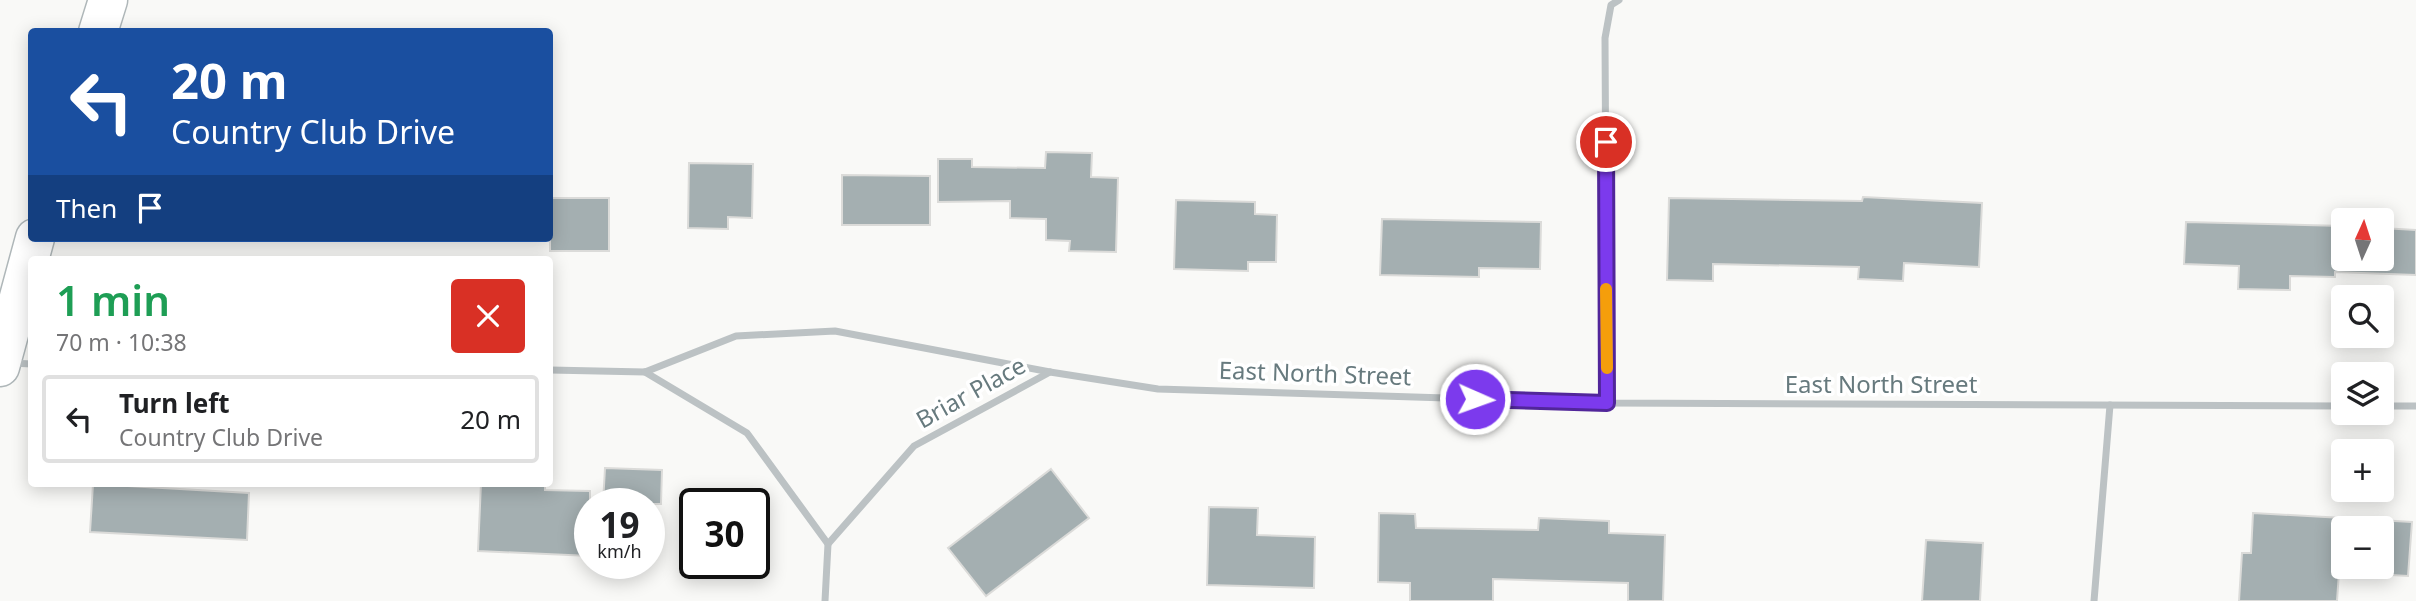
<!DOCTYPE html>
<meta charset="utf-8">
<style>
:root{--surface:#fff;--page:#f6f6f6;--text:#202124;--muted:#757577;--line:#e0e0e0}
body{margin:0;font-family:"Noto Sans",sans-serif;background:var(--page);color:var(--text);height:100vh;display:flex;flex-direction:column;font-size:26px;white-space:nowrap}
*{box-sizing:border-box;margin:0}
p{font-size:23px;color:var(--muted)}
.icon{flex:none;width:38px;height:38px;fill:none;stroke:currentColor;stroke-width:2;stroke-linecap:round;stroke-linejoin:round}
.map{position:relative;flex:1;overflow:hidden}
.sheet{position:absolute;left:28px;top:256px;width:525px;height:231px;display:flex;flex-direction:column;background:var(--surface);border-radius:7px;box-shadow:0 4px 18px #0003}
.sheet>*{flex:none}
.banner{position:absolute;left:28px;top:28px;width:525px;height:214px;border-radius:7px;box-shadow:0 4px 18px #0003;background:#1a4fa0;color:#fff;overflow:hidden}
.needle{width:46px;rotate:3deg}
.controls{position:absolute;left:2331px;top:208px;display:grid;gap:14px}
.controls a{display:grid;place-items:center;width:63px;height:63px;border-radius:7px;background:var(--surface);box-shadow:0 4px 18px #0003;font-size:35px}
.speed{position:absolute;left:574px;top:488px;display:flex;gap:14px;font-size:35px;font-weight:700;text-align:center}
.speed>*{display:grid;place-content:center;width:91px;height:91px;border-radius:50%;background:var(--surface);box-shadow:0 4px 18px #0003;line-height:1}
.speed small{font-size:18px;font-weight:400}
.speed .limit{border:4px solid #111;border-radius:10px;background:#fff;color:#111}
.pin{position:absolute;display:grid;place-items:center;width:60px;height:60px;color:#fff;margin:-30px;border:4px solid #fff;border-radius:50%;box-shadow:0 2px 7px #0007}
.me{position:absolute;width:77px;margin:-38px;rotate:92deg;stroke-linejoin:round;filter:drop-shadow(0 0 5px #0008)}
.turn{display:flex;align-items:center;gap:24px;height:147px;padding:0 28px;font-size:32px}
.turn .icon{width:91px;height:91px;stroke-width:2.5}
.turn b{display:block;font-size:49px;line-height:60px}
.then{display:flex;align-items:center;height:66px;padding:0 28px;background:#0003;gap:14px;font-size:26px}
.round{display:grid;place-items:center;flex:none;width:74px;height:74px;border-radius:7px;background:var(--page)}
.overview{display:flex;align-items:center;justify-content:space-between;height:119px;padding:0 28px}
h1{font-size:42px;font-weight:600;line-height:52px;color:#1e9e55}
ul{padding:0;list-style:none}
li{display:flex;align-items:center;gap:21px;height:88px;margin:0 14px 10px;padding:0 14px;border:4px solid var(--line);border-radius:7px}
li div{flex:1}
li b{display:block;font-size:26px}
li em{font-style:normal}
.map>svg:first-child{display:block}
.building{fill:#a4afb1;stroke:#dbdbd9;stroke-width:2;fill-rule:evenodd}
.lines{fill:none;stroke-linecap:round;stroke-linejoin:round}
.secondary-casing{stroke:#afb7b9;stroke-width:41}
.street{stroke:#bcc2c4;stroke-width:7}
.secondary{stroke:#fff;stroke-width:38}
.route-casing{stroke:#51269a;stroke-width:18}
.route{stroke:#7c3aed;stroke-width:12}
.slow{stroke:#f59e0b;stroke-width:12}
.labels{text-anchor:middle;stroke-width:7;stroke-linejoin:round;paint-order:stroke}
.street-label{font-size:24px;fill:#677a7e;stroke:#fff}
</style>
<div class="map">
<svg width="2416" height="601" viewBox="0 0 2416 601">
<rect width="100%" height="100%" fill="#f9f9f7"/>
<!-- building -->
<g class="building">
<path d="M 1046,152 L 1092,153 L 1091,177 L 1118,178 L 1116,252 L 1069,251 L 1070,241 L 1046,240 L 1046,219 L 1010,218 L 1010,201 L 938,202 L 938,159 L 972,159 L 972,167 L 1045,168 Z"/>
<path d="M 689,163 L 753,164 L 752,218 L 728,217 L 728,229 L 688,228 Z"/>
<path d="M 842,175 L 930,176 L 930,225 L 842,225 Z"/>
<path d="M 1863,197 L 1982,203 L 1979,267 L 1904,263 L 1903,281 L 1858,279 L 1859,267 L 1713,264 L 1713,281 L 1667,280 L 1669,198 L 1862,201 Z"/>
<rect x="550" y="198" width="59" height="53"/>
<path d="M 1176,200 L 1255,202 L 1255,214 L 1277,215 L 1276,262 L 1248,262 L 1248,271 L 1174,269 Z"/>
<path d="M 1382,219 L 1541,222 L 1540,269 L 1479,268 L 1479,277 L 1380,275 Z"/>
<path d="M 2186,222 L 2343,226 L 2343,259 L 2382,259 L 2382,228 L 2416,230 L 2416,275 L 2335,272 L 2335,277 L 2290,276 L 2290,290 L 2238,289 L 2239,266 L 2184,264 Z"/>
<path d="M 605,468 L 662,470 L 661,504 L 603,504 Z"/>
<path d="M 1051,469 L 1089,518 L 986,596 L 948,548 Z"/>
<path d="M 481,483 L 545,483 L 545,490 L 590,491 L 590,556 L 478,551 Z"/>
<path d="M 93,484 L 249,493 L 247,540 L 90,532 Z"/>
<path d="M 1209,507 L 1258,508 L 1257,535 L 1315,537 L 1314,588 L 1207,585 Z"/>
<path d="M 1379,513 L 1415,514 L 1416,528 L 1538,530 L 1539,518 L 1609,521 L 1609,533 L 1665,535 L 1663,601 L 1628,601 L 1628,583 L 1493,579 L 1493,601 L 1410,601 L 1410,583 L 1378,582 Z"/>
<path d="M 2253,513 L 2412,522 L 2408,576 L 2339,572 L 2337,601 L 2239,601 L 2242,553 L 2251,553 ZM 2343,528 L 2382,528 L 2382,567 L 2343,567 Z"/>
<path d="M 1926,540 L 1983,543 L 1980,601 L 1922,601 Z"/>
</g>
<g class="lines">
<!-- secondary casing -->
<g class="secondary-casing">
<g id="secondary">
<path d="M 98,32 L 108,0"/>
<path d="M 0,367 L 35,238"/>
</g>
</g>
<!-- street -->
<g class="street">
<path d="M 11,363 L 32,364"/>
<path d="M 550,370 L 645,372 L 736,336 L 835,331 L 1050,372 L 1158,389 L 1607,403 L 2343,406"/>
<path d="M 645,372 L 747,433 L 828,544 L 825,601"/>
<path d="M 1607,403 L 1605,38 L 1611,5 L 1619,0"/>
<path d="M 2382,406 L 2416,406"/>
<path d="M 828,544 L 914,446 L 1050,372"/>
<path d="M 2094,601 L 2110,405"/>
</g>
<!-- secondary -->
<use href="#secondary" class="secondary"/>
</g>
<g class="lines">
<!-- route casing -->
<g class="route-casing">
<path id="route" d="M 1475,399 L 1607,403 L 1606,142"/>
</g>
<!-- route -->
<use href="#route" class="route"/>
<!-- slow -->
<path class="slow" d="M 1606,289 L 1607,368"/>
</g>
<g class="labels">
<!-- street labels -->
<g class="street-label">
<text transform="translate(1315 374) rotate(2)" y="8">East North Street</text>
<text x="1881" y="393">East North Street</text>
<text transform="translate(971 393) rotate(-29)" y="8">Briar Place</text>
</g>
</g>
</svg>
<div class="controls">
<a><svg class="needle" viewBox="-14 -14 28 28"><path d="M0-13l5 13h-10z" fill="#e53935"/><path d="M0 13l5-13h-10z" fill="#757577"/></svg></a>
<a><svg class="icon" aria-label="search" viewBox="0 0 24 24"><circle cx="10" cy="10" r="6"/><path d="M15 15l6 6"/></svg></a>
<a><svg class="icon" aria-label="layers" viewBox="0 0 24 24"><path d="M12 4l9 5-9 5-9-5zM3 14l9 5 9-5"/></svg></a>
<a>+</a>
<a>−</a>
</div>
<div class="speed"><div>19<small>km/h</small></div><div class="limit">30</div></div>
<div class="pin" style="left:1606px;top:142px;background:#d93025"><svg class="icon" aria-label="arrive" viewBox="0 0 24 24"><path d="M6 21V4h12l-3 4 3 4H6"/></svg></div>
<svg class="me" style="left:1475px;top:399px" viewBox="-20 -20 40 40"><circle r="17" fill="#7c3aed" stroke="#fff" stroke-width="3"/><path d="M0-11L8 9 0 5-8 9z" fill="#fff"/></svg>
<div class="banner">
<div class="turn"><svg class="icon" aria-label="left" viewBox="0 0 24 24"><path d="M17 20v-9H6M10 6l-5 5 5 5"/></svg><div><b>20 m</b>Country Club Drive</div></div>
<div class="then">Then<svg class="icon" aria-label="arrive" viewBox="0 0 24 24"><path d="M6 21V4h12l-3 4 3 4H6"/></svg></div>
</div>
<section class="sheet">
<div class="overview"><div><h1>1 min</h1><p>70 m · 10:38</p></div><a class="round" style="background:#d93025;color:#fff"><svg class="icon" aria-label="close" viewBox="0 0 24 24"><path d="M6 6l12 12M18 6L6 18"/></svg></a></div>
<ul>
<li><svg class="icon" aria-label="left" viewBox="0 0 24 24"><path d="M17 20v-9H6M10 6l-5 5 5 5"/></svg><div><b>Turn left</b><p>Country Club Drive</p></div><em>20 m</em></li>
</ul>
</section>
</div>
